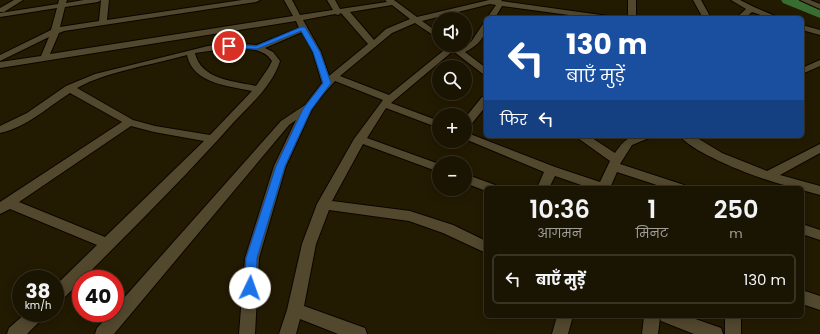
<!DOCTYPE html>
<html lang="hi">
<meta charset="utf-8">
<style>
:root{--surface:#1a1402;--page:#272111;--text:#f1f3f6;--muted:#9f9e99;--line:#383324}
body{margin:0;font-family:Poppins,"Noto Sans Devanagari",sans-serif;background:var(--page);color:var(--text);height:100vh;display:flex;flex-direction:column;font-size:15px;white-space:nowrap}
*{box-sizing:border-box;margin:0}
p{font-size:13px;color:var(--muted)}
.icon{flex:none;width:22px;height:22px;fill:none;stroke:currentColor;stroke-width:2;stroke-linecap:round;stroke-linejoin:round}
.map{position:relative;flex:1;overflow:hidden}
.panel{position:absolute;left:484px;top:186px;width:320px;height:132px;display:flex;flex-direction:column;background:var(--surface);border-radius:6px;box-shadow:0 2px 10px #0003,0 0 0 1px var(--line)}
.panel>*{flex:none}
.banner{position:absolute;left:484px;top:16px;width:320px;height:122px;border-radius:6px;box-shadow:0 2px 10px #0003,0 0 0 1px var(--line);background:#1a4fa0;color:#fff;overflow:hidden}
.fabs{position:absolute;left:432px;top:12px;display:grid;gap:8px}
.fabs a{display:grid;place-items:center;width:40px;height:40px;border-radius:50%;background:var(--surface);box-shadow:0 2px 10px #0003,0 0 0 1px var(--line);font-size:20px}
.speed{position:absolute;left:12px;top:270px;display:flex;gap:8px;font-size:20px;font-weight:700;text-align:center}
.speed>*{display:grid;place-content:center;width:52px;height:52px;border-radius:50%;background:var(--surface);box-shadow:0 2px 10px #0003,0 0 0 1px var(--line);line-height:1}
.speed small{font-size:10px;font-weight:400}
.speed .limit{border:6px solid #d22;background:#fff;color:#111}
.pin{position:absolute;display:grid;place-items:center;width:34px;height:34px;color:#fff;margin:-17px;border:2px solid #fff;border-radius:50%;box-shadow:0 1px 4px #0007}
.me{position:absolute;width:44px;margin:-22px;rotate:3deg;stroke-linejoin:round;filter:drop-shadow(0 0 3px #0008)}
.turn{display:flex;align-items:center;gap:14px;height:84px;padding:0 16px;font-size:18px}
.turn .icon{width:52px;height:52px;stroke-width:2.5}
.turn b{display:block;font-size:28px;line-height:34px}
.then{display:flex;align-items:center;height:38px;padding:0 16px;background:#0003;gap:8px;font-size:15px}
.eta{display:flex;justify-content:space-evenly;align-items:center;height:68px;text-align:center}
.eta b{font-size:24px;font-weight:600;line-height:28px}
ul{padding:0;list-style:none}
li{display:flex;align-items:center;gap:12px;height:50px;margin:0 8px 6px;padding:0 8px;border:2px solid var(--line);border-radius:6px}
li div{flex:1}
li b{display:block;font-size:15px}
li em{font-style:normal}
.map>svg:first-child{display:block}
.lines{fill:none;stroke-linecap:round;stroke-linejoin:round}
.river{fill:#386c30;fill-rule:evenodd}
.minor-casing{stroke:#0c0500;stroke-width:2}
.minor{fill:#52482e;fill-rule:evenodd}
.route{fill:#1a73e8;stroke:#114b97}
</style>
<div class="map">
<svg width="820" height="334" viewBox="0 0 820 334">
<rect width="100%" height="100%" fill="#231a02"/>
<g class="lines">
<!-- river -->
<path class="river" d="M 781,0 L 803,0 L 820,7 L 820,18 L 783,3 Z"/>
<!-- minor casing -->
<g class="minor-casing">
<g id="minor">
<path d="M 14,0 L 23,0 L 4,12 L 0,12 L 0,8 Z"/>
<path d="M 59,0 L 67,0 L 66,3 L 84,0 L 109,0 L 107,20 L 242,0 L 260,0 L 256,2 L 64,31 L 59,33 L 50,54 L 293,16 L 284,0 L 292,0 L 300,15 L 333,10 L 327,0 L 335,0 L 340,9 L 387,2 L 385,0 L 394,0 L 417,17 L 489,0 L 502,0 L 501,1 L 608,16 L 612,18 L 591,18 L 502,6 L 495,18 L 487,18 L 496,5 L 490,4 L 422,21 L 439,33 L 439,39 L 415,23 L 392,33 L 340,76 L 389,95 L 448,47 L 446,45 L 455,45 L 460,48 L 471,42 L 483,24 L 486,24 C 486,38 477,46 465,52 L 486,68 L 486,75 L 483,74 L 453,51 L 391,103 L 439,121 L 439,128 L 386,108 L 367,138 L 439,164 L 439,172 L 363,144 L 332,201 L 410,211 L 453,225 L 486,241 L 486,253 L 443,233 L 409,221 L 329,210 L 316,244 L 304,306 L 365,328 L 367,334 L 338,334 L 300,319 L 296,334 L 279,334 L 287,310 L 302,244 L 317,204 L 354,139 L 383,100 L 335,81 L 319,99 L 312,109 L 286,166 L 259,258 L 255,334 L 239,334 L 245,258 L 274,166 L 296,120 L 289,125 L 114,334 L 95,334 L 97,328 L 111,313 L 115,313 L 115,308 L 281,121 L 305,105 L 322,83 L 313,52 L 302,32 L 265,48 L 273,52 L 280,61 C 273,85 250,105 233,123 C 178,185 118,243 61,301 L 55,303 L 55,286 L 97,245 L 10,209 L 0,214 L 0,202 L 122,122 L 70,93 C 48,107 27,127 0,133 L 0,126 L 27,113 L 66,86 L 95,74 L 208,46 L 231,43 L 257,45 L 299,28 L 296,21 L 0,68 L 0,62 L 41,56 L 49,37 L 0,61 L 0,55 L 51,30 L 57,8 L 0,17 L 0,13 L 58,4 ZM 101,0 L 99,21 L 60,27 L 65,7 L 98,2 ZM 392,5 L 410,19 L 386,29 L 374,40 L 350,12 ZM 341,13 L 368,44 L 329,76 L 321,52 L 303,20 L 335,14 L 338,15 ZM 231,48 C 245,49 263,47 272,61 L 269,67 L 256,86 C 234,81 201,80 195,53 ZM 187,55 C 193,84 229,86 252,91 L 210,135 L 155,126 L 133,120 L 77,88 C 108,71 152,65 187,55 ZM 131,126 L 154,132 L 204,141 L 105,237 L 19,202 Z"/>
<rect x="628" y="0" width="8" height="18"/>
<path d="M 693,0 L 701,0 L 711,18 L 703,18 Z"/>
<path d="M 731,0 L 740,0 L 754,7 L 780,18 L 769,18 L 752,12 L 745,18 L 736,18 L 746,9 Z"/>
<path d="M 800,0 L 810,0 L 820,4 L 820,9 Z"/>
<path d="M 802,25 L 820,30 L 820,35 L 802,30 Z"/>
<path d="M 820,60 L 820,66 L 802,74 L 802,68 Z"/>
<path d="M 486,96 L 486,106 L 469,127 L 465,128 L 465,118 L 482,97 Z"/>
<path d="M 465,132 L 555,167 L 600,182 L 610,161 L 575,136 L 589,136 L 615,153 C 627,136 630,136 651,136 L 649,138 L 632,145 L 620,164 L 684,185 L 686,188 L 666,188 L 617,172 L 610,188 L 590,188 L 555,176 L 549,188 L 537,188 L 544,172 L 465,139 Z"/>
<path d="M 680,136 L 694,136 L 722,153 L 767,171 L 820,144 L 820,153 L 780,175 L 820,186 L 820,195 L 802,190 L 802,188 C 779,188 694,155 680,136 Z"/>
<path d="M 465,174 L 495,185 L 497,188 L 486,188 L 486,191 L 465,183 Z"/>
<path d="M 802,224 L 820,230 L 820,240 L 802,234 Z"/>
<path d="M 802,290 L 820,296 L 820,310 L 802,304 Z"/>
<path d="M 26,313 L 45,313 L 43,318 L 27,334 L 7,334 L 9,328 Z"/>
<path d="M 557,316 L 573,316 L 568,334 L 552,334 Z"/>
<path d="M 644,316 L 687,316 L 721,328 L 723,334 L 694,334 L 661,321 L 660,318 L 658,334 L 642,334 Z"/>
<rect x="725" y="316" width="16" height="18"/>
</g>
</g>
<!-- minor -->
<use href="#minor" class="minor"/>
</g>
<!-- route -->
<path class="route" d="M 301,27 L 305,27 L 320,52 L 331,83 L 311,110 L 285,166 L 257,258 L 256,288 L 254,292 L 250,294 L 246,292 L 244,288 L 246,258 L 276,166 L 303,109 L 323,83 L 313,52 L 301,31 L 257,49 L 229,48 L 226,46 L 229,44 L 256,46 Z"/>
</svg>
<div class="fabs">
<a><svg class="icon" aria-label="sound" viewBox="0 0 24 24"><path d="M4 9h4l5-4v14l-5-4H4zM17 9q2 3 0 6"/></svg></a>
<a><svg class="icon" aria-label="search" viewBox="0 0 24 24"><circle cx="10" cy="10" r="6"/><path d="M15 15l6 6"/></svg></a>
<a>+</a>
<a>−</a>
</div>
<div class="speed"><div>38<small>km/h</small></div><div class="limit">40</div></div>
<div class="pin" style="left:229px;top:46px;background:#d93025"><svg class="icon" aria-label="arrive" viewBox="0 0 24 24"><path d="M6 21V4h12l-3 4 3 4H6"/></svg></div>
<svg class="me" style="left:250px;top:288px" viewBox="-20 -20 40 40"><circle r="19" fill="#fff"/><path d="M0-13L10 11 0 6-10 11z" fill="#1a73e8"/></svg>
<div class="banner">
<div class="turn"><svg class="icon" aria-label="left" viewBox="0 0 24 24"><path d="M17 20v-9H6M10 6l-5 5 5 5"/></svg><div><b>130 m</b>बाएँ मुड़ें</div></div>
<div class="then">फिर<svg class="icon" aria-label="left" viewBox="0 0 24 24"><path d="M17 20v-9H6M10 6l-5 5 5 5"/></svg></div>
</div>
<section class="panel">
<div class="eta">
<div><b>10:36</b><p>आगमन</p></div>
<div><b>1</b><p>मिनट</p></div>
<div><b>250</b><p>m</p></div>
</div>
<ul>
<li><svg class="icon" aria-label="left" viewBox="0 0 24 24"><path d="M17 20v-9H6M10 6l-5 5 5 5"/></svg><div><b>बाएँ मुड़ें</b></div><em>130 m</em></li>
</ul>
</section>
</div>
